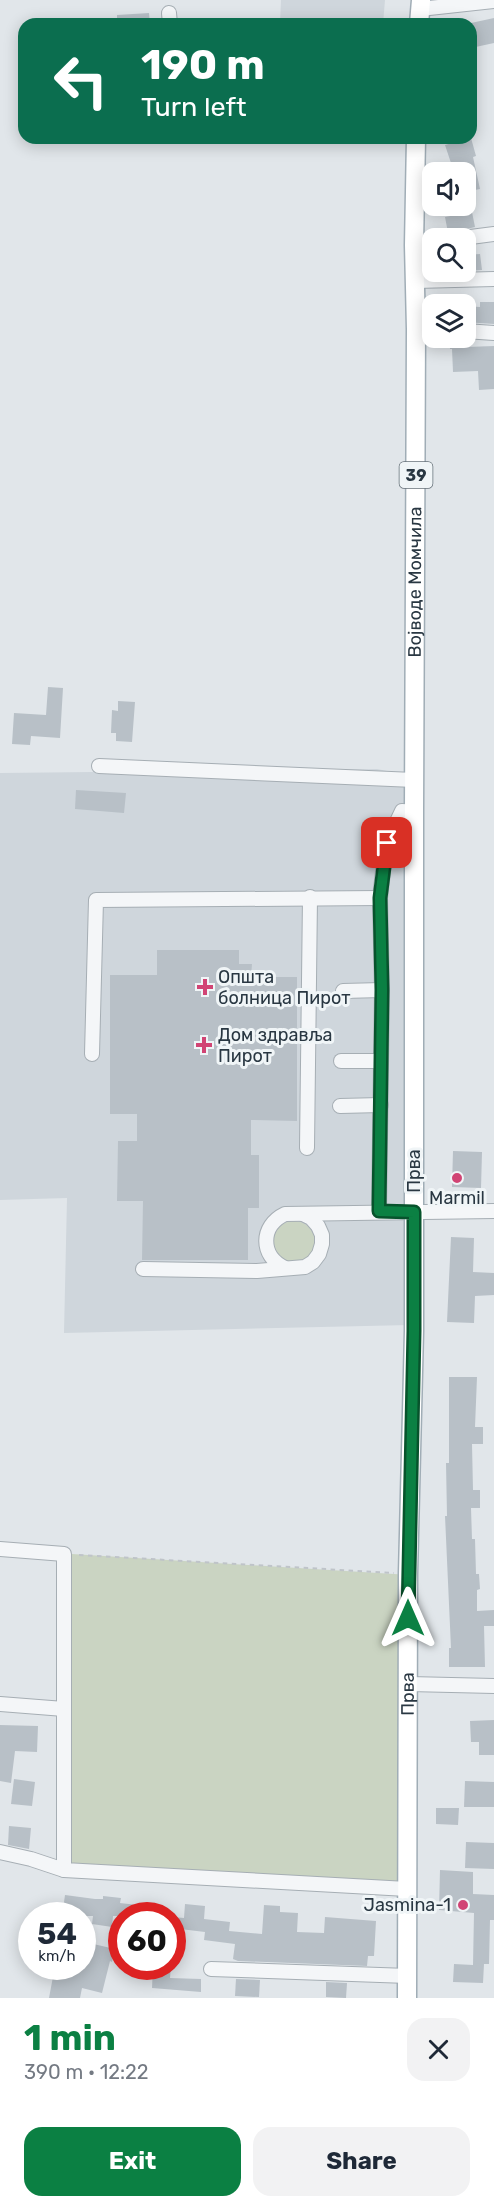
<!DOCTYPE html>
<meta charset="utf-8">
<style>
:root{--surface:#fff;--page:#f2f2f3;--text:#1f2937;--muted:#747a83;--accent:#0b8043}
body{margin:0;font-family:Rubik,sans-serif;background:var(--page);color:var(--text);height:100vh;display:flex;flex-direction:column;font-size:22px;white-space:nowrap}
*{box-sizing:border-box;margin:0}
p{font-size:20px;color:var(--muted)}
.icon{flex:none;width:33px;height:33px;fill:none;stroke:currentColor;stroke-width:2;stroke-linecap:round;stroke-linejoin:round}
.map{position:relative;height:1998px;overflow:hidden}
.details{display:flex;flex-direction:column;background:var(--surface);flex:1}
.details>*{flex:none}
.hud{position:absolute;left:18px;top:18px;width:459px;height:126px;border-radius:18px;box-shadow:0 3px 15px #0003;background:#0b6e4f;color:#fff;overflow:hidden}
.fabs{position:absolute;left:422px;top:162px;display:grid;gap:12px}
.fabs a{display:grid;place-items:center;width:54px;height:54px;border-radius:12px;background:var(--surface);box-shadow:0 3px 15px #0003;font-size:30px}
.speed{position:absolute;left:18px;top:1902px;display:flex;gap:12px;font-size:30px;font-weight:700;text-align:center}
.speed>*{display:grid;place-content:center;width:78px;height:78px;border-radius:50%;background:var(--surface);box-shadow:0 3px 15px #0003;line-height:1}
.speed small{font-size:15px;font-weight:400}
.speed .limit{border:9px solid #d22;background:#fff;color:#111}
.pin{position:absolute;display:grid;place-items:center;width:51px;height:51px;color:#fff;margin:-26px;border-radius:12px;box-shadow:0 3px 9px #0006}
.me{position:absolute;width:66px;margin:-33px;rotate:0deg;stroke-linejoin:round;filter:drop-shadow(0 0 4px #0008)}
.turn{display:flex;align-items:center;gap:21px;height:126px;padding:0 24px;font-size:27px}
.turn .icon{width:78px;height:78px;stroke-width:2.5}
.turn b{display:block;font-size:42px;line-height:51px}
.round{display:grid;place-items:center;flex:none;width:63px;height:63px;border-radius:18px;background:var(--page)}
.overview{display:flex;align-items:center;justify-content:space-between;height:102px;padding:0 24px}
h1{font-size:36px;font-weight:700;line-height:45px;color:var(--accent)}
.primary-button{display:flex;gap:12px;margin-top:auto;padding:12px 24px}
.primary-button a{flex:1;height:69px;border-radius:18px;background:var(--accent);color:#fff;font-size:24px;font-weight:700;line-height:69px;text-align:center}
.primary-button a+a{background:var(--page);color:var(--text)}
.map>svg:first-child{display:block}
.built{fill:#cfd6dc}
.green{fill:#cad4c2}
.building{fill:#b8c0c7}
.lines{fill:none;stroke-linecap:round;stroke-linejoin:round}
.minor-casing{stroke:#a6aeb4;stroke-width:16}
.major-casing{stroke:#a0adb6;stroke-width:21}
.path{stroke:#bfc4c9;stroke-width:2;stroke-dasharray:4.5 4.5;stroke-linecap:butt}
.minor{stroke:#f4f6f8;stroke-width:14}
.major{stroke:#fff;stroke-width:18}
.route-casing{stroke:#07532c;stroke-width:15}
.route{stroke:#0b8043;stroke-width:10}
.poi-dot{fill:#d14474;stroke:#f0f5f7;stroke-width:2}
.labels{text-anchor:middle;stroke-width:6;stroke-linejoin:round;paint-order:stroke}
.shield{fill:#f0f5f7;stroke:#657078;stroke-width:1.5}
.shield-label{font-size:16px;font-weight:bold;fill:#293742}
.street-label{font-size:18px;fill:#293742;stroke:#f0f5f7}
.poi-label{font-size:18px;fill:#293742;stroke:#f0f5f7;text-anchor:start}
</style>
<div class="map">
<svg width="494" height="1998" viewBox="0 0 494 1998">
<rect width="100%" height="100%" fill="#e1e6ea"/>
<!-- built -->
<g class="built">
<path d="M 281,0 L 385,0 L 383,24 L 280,24 Z"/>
<path d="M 377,769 L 412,776 L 410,1325 L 64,1333 L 67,1198 L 0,1200 L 0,773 Z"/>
</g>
<!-- green -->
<g class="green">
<circle cx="294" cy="1242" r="21"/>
<path d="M 56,1553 L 410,1575 L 412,1887 L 64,1868 Z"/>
</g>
<!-- building -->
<g class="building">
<path d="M 149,13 L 150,24 L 117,24 L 117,15 Z"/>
<path d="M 494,18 L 494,43 L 471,48 L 471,23 Z"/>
<path d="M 471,138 L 476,156 L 473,157 L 480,189 L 465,192 L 465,172 L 454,172 L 445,145 Z"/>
<path d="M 472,212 L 475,227 L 458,231 L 454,237 L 449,238 L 445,217 Z"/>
<path d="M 480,254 L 482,270 L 465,271 L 465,255 Z"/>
<path d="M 480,302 L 494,302 L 494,324 L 465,322 L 465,306 L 480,307 Z"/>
<path d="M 449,338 L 466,340 L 467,347 L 494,346 L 494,389 L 479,390 L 478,371 L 453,372 L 452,349 L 450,349 Z"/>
<path d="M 48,687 L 63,688 L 60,738 L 31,736 L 30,745 L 12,744 L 14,713 L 46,715 Z"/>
<path d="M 118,701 L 135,702 L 132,742 L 116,741 L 116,733 L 111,733 L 112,710 L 118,711 Z"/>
<path d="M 76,790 L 126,793 L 124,813 L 75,809 Z"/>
<path d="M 157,950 L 239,950 L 239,964 L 252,964 L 251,977 L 297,977 L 297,1121 L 251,1120 L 251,1155 L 259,1155 L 259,1208 L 248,1208 L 248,1260 L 142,1260 L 143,1201 L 117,1201 L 118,1141 L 137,1141 L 137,1114 L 110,1114 L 110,975 L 157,975 Z"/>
<path d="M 453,1151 L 482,1152 L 481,1188 L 452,1187 Z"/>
<path d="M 451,1237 L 474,1238 L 473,1272 L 494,1273 L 494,1295 L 475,1296 L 474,1323 L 447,1322 Z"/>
<path d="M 449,1377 L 477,1377 L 475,1427 L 483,1427 L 483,1444 L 472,1444 L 473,1490 L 480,1490 L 480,1508 L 471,1508 L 472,1539 L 475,1539 L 476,1574 L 479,1574 L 480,1589 L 477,1590 L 477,1611 L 494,1610 L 494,1626 L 484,1626 L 485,1667 L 449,1667 L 449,1648 L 451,1648 L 445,1516 L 447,1516 L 446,1463 L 449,1463 Z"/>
<path d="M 494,1720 L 494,1755 L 479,1755 L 479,1742 L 471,1742 L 470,1721 Z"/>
<path d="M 0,1725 L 38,1726 L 37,1752 L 15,1751 L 11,1783 L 0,1781 Z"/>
<path d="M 14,1779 L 35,1782 L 32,1806 L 11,1804 Z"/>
<path d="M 465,1781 L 494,1782 L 494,1807 L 464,1807 Z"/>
<path d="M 436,1808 L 459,1808 L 458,1825 L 436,1824 Z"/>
<path d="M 9,1826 L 31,1828 L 29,1849 L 8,1845 Z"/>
<path d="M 466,1842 L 494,1843 L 494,1869 L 465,1868 Z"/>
<path d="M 440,1870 L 473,1872 L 473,1894 L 494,1895 L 494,1920 L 490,1920 L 489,1964 L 484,1964 L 483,1983 L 453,1982 L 454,1964 L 473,1965 L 474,1913 L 439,1910 Z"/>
<path d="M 65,1895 L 95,1899 L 103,1899 L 103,1896 L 121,1898 L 120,1903 L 163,1908 L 163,1916 L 113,1916 L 112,1927 L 92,1924 L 93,1916 L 62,1916 Z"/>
<path d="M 185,1904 L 205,1906 L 204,1919 L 230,1922 L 229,1931 L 262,1934 L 264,1905 L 280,1906 L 280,1912 L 298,1913 L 297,1932 L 324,1933 L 325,1917 L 376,1921 L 374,1956 L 368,1956 L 367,1966 L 238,1961 L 233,1959 L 235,1944 L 204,1940 L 205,1932 L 172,1928 L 172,1917 L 184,1918 Z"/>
<path d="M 89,1943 L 115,1949 L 112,1962 L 110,1961 L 102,1993 L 82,1988 L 80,1998 L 49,1998 L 55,1966 L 84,1966 Z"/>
<path d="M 153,1966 L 171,1966 L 170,1978 L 201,1979 L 201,1992 L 152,1988 Z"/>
<path d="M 236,1979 L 260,1980 L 259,1997 L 235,1996 Z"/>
<path d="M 326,1982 L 347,1983 L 346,1998 L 326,1997 Z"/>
</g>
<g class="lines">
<!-- minor casing -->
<g class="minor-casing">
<g id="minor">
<path d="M 420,9 L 494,1"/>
<path d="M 169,13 L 170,24"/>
<path d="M 463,238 L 494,234"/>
<path d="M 414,245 L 432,243"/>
<path d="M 416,281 L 494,279"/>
<path d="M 416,329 L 432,330"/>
<path d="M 465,331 L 494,333"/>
<path d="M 99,766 L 414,780"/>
<path d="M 343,991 L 382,990"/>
<path d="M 92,1054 L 96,900 L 380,898"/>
<path d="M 341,1061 L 380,1061"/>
<path d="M 340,1106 L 381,1105"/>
<path d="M 307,1148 L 310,897"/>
<path d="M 379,1211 L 382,990 L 380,898 L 385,854 L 392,832 L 402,811 L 414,812"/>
<path d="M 285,1268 C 260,1256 260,1226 285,1214 L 494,1211"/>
<path d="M 143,1269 L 257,1271 L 305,1267 L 313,1262 L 319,1254 L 322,1244 L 322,1235 L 318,1226 L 311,1218 L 303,1214"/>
<path d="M 0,1549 L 64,1554 L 64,1709"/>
<path d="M 409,1684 L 494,1686"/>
<path d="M 0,1704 L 64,1709 L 64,1870 L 407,1889"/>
<path d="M 0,1852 L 31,1859 L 64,1870"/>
<path d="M 211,1969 L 408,1976"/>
</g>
</g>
<!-- major casing -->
<g class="major-casing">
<g id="major">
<path d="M 419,24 L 421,0"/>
<path id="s1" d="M 407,1998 L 408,1574 L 414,1331 L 414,812 L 416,329 L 414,245 L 416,138"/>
</g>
</g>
<!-- path -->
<path class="path" d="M 79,1555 L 394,1573"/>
<!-- minor -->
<use href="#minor" class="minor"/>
<!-- major -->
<use href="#major" class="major"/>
</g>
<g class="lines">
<!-- route casing -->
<g class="route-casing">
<path id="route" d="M 387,843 L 380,898 L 382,990 L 379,1211 L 414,1212 L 414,1331 L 408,1618"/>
</g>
<!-- route -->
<use href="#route" class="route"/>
</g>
<!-- markers -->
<g class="poi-dot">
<path d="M202 978h6v6h6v6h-6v6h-6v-6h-6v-6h6z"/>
<path d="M201 1036h6v6h6v6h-6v6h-6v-6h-6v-6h6z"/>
<circle cx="457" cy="1178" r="6"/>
<circle cx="463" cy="1905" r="6"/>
</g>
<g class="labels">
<!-- shield labels -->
<rect class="shield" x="399.5" y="462" width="33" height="26" rx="4.5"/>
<g class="shield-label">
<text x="416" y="481">39</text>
</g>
<!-- street labels -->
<g class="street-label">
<text dy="6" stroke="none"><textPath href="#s1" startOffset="1416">Војводе Момчила</textPath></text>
<text transform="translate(414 1171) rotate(-90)" y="6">Прва</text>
<text dy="6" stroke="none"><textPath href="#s1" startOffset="304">Прва</textPath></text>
</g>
<!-- poi labels -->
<g class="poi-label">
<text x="218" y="983">Општа<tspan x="218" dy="21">болница Пирот</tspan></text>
<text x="218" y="1041">Дом здравља<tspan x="218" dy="21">Пирот</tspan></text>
<text x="457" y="1204" text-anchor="middle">Marmil</text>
<text x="451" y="1911" text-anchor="end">Jasmina-1</text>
</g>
</g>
</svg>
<div class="fabs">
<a><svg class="icon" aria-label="sound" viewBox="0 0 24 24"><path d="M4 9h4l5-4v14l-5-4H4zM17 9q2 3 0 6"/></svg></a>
<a><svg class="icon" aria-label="search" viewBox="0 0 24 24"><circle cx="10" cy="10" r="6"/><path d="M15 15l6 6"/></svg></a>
<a><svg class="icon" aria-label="layers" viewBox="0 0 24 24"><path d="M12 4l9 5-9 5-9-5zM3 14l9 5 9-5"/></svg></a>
</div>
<div class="speed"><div>54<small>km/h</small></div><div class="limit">60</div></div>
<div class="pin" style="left:387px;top:843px;background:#d93025"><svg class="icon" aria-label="arrive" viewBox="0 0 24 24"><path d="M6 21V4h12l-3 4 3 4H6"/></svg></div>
<svg class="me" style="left:408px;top:1618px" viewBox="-20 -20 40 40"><path d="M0-17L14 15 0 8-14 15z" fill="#0b8043" stroke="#fff" stroke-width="4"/></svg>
<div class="hud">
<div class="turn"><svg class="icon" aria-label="left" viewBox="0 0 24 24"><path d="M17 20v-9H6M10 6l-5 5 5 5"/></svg><div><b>190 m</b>Turn left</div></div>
</div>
</div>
<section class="details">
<div class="overview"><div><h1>1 min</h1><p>390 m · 12:22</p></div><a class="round"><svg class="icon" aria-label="close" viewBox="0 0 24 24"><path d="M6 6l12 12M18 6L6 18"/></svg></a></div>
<div class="primary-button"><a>Exit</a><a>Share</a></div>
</section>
